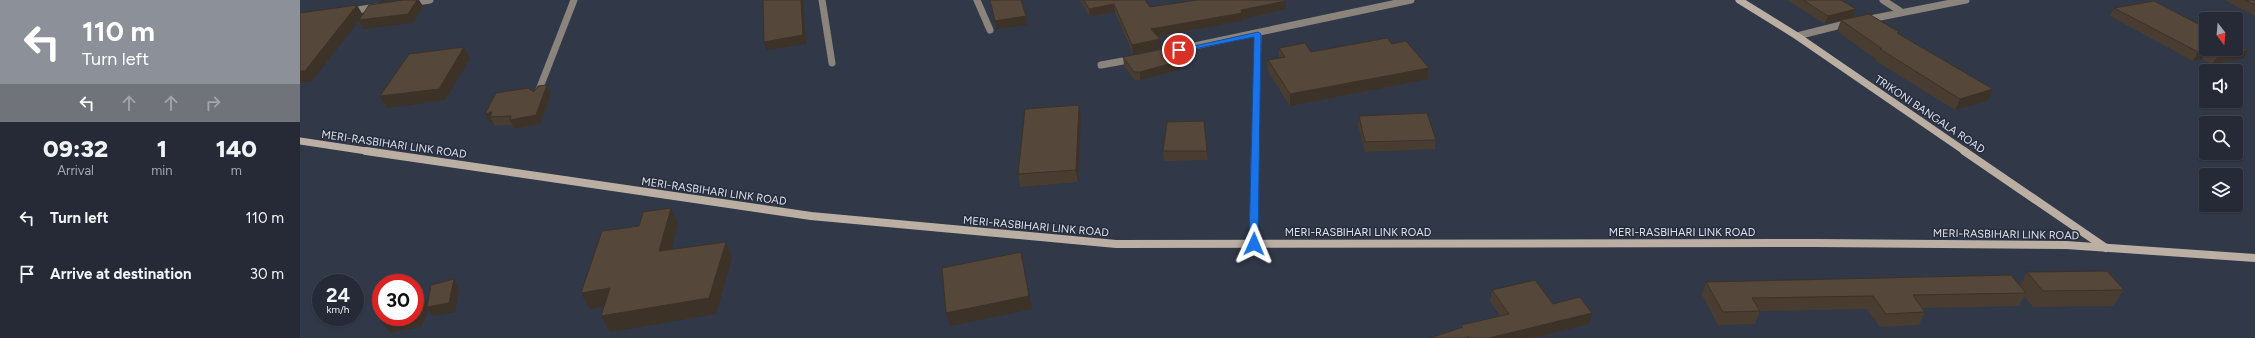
<!DOCTYPE html>
<style>
:root{--surface:#252a36;--page:#313642;--text:#f1f3f6;--muted:#a3a7ad;--line:#424651}
body{margin:0;font-family:Figtree,sans-serif;background:var(--page);color:var(--text);height:100vh;display:flex;flex-direction:column;font-size:15px;white-space:nowrap}
*{box-sizing:border-box;margin:0}
p{font-size:13px;color:var(--muted)}
.icon{flex:none;width:22px;height:22px;fill:none;stroke:currentColor;stroke-width:2;stroke-linecap:round;stroke-linejoin:round}
.map{position:relative;flex:1;overflow:hidden}
.side{display:flex;flex-direction:column;background:var(--surface);width:300px}
.side>*{flex:none}
.guide{background:#8c9099;color:#fff;overflow:hidden}
.needle{width:26px;rotate:164deg}
.fabs{position:absolute;left:1899px;top:12px;display:grid;gap:8px}
.fabs a{display:grid;place-items:center;width:44px;height:44px;border-radius:4px;background:var(--surface);box-shadow:0 1px 3px #0004,0 0 0 1px var(--line);font-size:20px}
.speed{position:absolute;left:12px;top:274px;display:flex;gap:8px;font-size:20px;font-weight:700;text-align:center}
.speed>*{display:grid;place-content:center;width:52px;height:52px;border-radius:50%;background:var(--surface);box-shadow:0 1px 3px #0004,0 0 0 1px var(--line);line-height:1}
.speed small{font-size:10px;font-weight:400}
.speed .limit{border:6px solid #d22;background:#fff;color:#111}
.pin{position:absolute;display:grid;place-items:center;width:34px;height:34px;color:#fff;margin:-17px;border:2px solid #fff;border-radius:50%;box-shadow:0 1px 4px #0007}
.me{position:absolute;width:44px;margin:-22px;rotate:1deg;stroke-linejoin:round;filter:drop-shadow(0 0 3px #0008)}
.turn{display:flex;align-items:center;gap:14px;height:84px;padding:0 16px;font-size:18px}
.turn .icon{width:52px;height:52px;stroke-width:2.5}
.turn b{display:block;font-size:28px;line-height:34px}
.lanes{display:flex;align-items:center;height:38px;padding:0 16px;background:#0003;justify-content:center;gap:20px;direction:ltr}
.lanes .off{opacity:.35}
.eta{display:flex;justify-content:space-evenly;align-items:center;height:68px;text-align:center}
.eta b{font-size:24px;font-weight:800;line-height:28px}
ul{padding:0;list-style:none}
li{display:flex;align-items:center;gap:12px;height:56px;padding:0 16px}
li div{flex:1}
li b{display:block;font-size:15px}
li em{font-style:normal}
main{display:flex;flex:1;min-height:0}
.map>svg:first-child{display:block}
.lines{fill:none;stroke-linecap:round;stroke-linejoin:round}
.street-far1{stroke:#8b847d;stroke-width:7}
.street{stroke:#8b847d;stroke-width:8}
.secondary-far1{stroke:#bbafa4;stroke-width:7}
.secondary{stroke:#bbafa4;stroke-width:8}
.wall{fill:#493d31}
.shaded-wall{fill:#3c3228}
.building{fill:#554739;stroke:#3c3228}
.route{fill:#1a73e8;stroke:#114b97}
.labels{text-anchor:middle;stroke-width:3;stroke-linejoin:round;paint-order:stroke}
.street-label{font-size:11px;fill:#dde2ec;stroke:#272d3d}
</style>
<main>
<section class="side">
<div class="guide">
<div class="turn"><svg class="icon" aria-label="left" viewBox="0 0 24 24"><path d="M17 20v-9H6M10 6l-5 5 5 5"/></svg><div><b>110 m</b>Turn left</div></div>
<div class="lanes"><svg class="icon" aria-label="left" viewBox="0 0 24 24"><path d="M17 20v-9H6M10 6l-5 5 5 5"/></svg><svg class="icon off" aria-label="ahead" viewBox="0 0 24 24"><path d="M12 20V5M6 11l6-6 6 6"/></svg><svg class="icon off" aria-label="ahead" viewBox="0 0 24 24"><path d="M12 20V5M6 11l6-6 6 6"/></svg><svg class="icon off" aria-label="right" viewBox="0 0 24 24"><path d="M7 20v-9h11M14 6l5 5-5 5"/></svg></div>
</div>
<div class="eta">
<div><b>09:32</b><p>Arrival</p></div>
<div><b>1</b><p>min</p></div>
<div><b>140</b><p>m</p></div>
</div>
<ul>
<li><svg class="icon" aria-label="left" viewBox="0 0 24 24"><path d="M17 20v-9H6M10 6l-5 5 5 5"/></svg><div><b>Turn left</b></div><em>110 m</em></li>
<li><svg class="icon" aria-label="arrive" viewBox="0 0 24 24"><path d="M6 21V4h12l-3 4 3 4H6"/></svg><div><b>Arrive at destination</b></div><em>30 m</em></li>
</ul>
</section>
<div class="map">
<svg width="1955" height="338" viewBox="0 0 1955 338">
<rect width="100%" height="100%" fill="#313848"/>
<g class="lines">
<!-- street-far1 -->
<g class="street-far1">
<path d="M 522,0 L 532,63"/>
<path d="M 677,0 L 690,30"/>
<path d="M 1583,0 L 1600,11"/>
<path d="M 111,3 L 130,0"/>
<path d="M 51,11 L 77,7"/>
<path d="M 1565,20 L 1666,0"/>
<path d="M 1497,36 L 1549,23"/>
<path d="M 861,53 L 1111,0"/>
<path d="M 801,65 L 834,59"/>
<path d="M 237,95 L 274,0"/>
<path d="M 955,152 L 958,34"/>
</g>
<!-- street -->
<path class="street" d="M 953,244 L 955,151"/>
<!-- secondary-far1 -->
<g class="secondary-far1">
<path d="M 1439,0 L 1497,36 L 1666,152"/>
<path d="M 0,141 L 73,152"/>
</g>
<!-- secondary -->
<g class="secondary">
<path d="M 66,151 L 511,216 L 816,244 L 1516,243 L 1766,245 L 1955,258"/>
<path d="M 1664,151 L 1806,248"/>
</g>
</g>
<!-- wall -->
<g class="wall">
<path d="M 780,0 L 845,0 L 850,7 L 986,9 L 943,19 L 943,21 L 858,36 L 860,39 L 861,48 L 833,54 L 815,12 L 790,17 Z"/>
<path d="M 1487,0 L 1541,0 L 1525,24 Z"/>
<path d="M 1924,0 L 1955,0 L 1955,16 Z"/>
<path d="M 1814,8 L 1943,59 L 1912,64 L 1902,59 L 1893,61 L 1810,16 Z"/>
<path d="M 1541,20 L 1599,32 L 1598,34 L 1693,89 L 1687,101 L 1655,110 L 1576,61 L 1576,59 L 1537,31 Z"/>
<path d="M 1092,44 L 1129,68 L 1128,79 L 990,106 L 968,71 L 968,60 L 979,58 L 979,48 L 1011,52 Z"/>
<path d="M 823,57 L 879,61 L 880,70 L 840,80 L 835,80 L 824,66 Z"/>
<path d="M 234,92 L 251,94 L 240,124 L 214,129 L 212,125 L 195,126 L 193,122 L 190,123 L 185,114 Z"/>
<path d="M 779,105 L 781,117 L 778,182 L 720,187 L 718,174 Z"/>
<path d="M 1059,116 L 1136,140 L 1135,149 L 1065,152 L 1058,125 Z"/>
<path d="M 863,151 L 907,151 L 908,160 L 864,161 Z"/>
<path d="M 1727,272 L 1824,290 L 1813,306 L 1733,307 L 1724,296 L 1719,306 L 1622,308 L 1625,312 L 1619,325 L 1580,327 L 1567,309 L 1460,311 L 1455,324 L 1418,325 L 1402,295 L 1406,282 L 1720,285 Z"/>
<path d="M 1192,290 L 1253,304 L 1289,324 L 1233,338 L 1130,338 L 1161,328 L 1161,325 L 1200,316 L 1190,301 Z"/>
</g>
<!-- shaded-wall -->
<g class="shaded-wall">
<path d="M 80,0 L 95,0 L 81,2 Z"/>
<path d="M 117,0 L 119,0 L 123,6 L 113,23 L 63,29 L 59,21 L 12,81 L 0,83 L 0,71 L 57,5 L 63,15 Z"/>
<path d="M 501,0 L 502,0 L 503,1 L 506,44 L 467,50 L 464,42 Z"/>
<path d="M 986,1 L 986,9 L 943,19 L 943,21 L 852,37 L 851,29 Z"/>
<path d="M 814,4 L 815,12 L 790,17 L 789,9 Z"/>
<path d="M 1556,9 L 1553,17 L 1525,24 L 1528,16 Z"/>
<path d="M 726,16 L 727,25 L 696,29 L 695,21 Z"/>
<path d="M 860,39 L 861,48 L 833,54 L 832,45 Z"/>
<path d="M 164,47 L 170,59 L 145,100 L 87,108 L 80,96 Z"/>
<path d="M 1908,50 L 1902,59 L 1893,61 L 1898,52 Z"/>
<path d="M 1948,50 L 1943,59 L 1912,64 L 1918,56 Z"/>
<path d="M 879,61 L 880,70 L 840,80 L 840,72 Z"/>
<path d="M 1129,68 L 1128,79 L 990,106 L 990,94 Z"/>
<path d="M 247,85 L 251,94 L 240,124 L 214,129 L 210,120 Z"/>
<path d="M 1693,89 L 1687,101 L 1655,110 L 1660,99 Z"/>
<path d="M 779,105 L 781,117 L 778,182 L 776,170 Z"/>
<path d="M 192,112 L 190,117 L 193,122 L 190,123 L 185,114 Z"/>
<path d="M 371,208 L 378,224 L 367,267 L 359,251 Z"/>
<path d="M 426,242 L 432,258 L 416,314 L 310,332 L 301,316 Z"/>
<path d="M 721,252 L 732,309 L 650,326 L 646,313 Z"/>
<path d="M 154,279 L 159,288 L 155,312 L 133,316 L 129,310 L 121,327 L 90,333 L 83,323 L 115,317 L 124,297 L 130,306 Z"/>
<path d="M 310,288 L 318,304 L 290,309 L 281,293 Z"/>
<path d="M 1292,313 L 1289,324 L 1233,338 L 1189,338 Z"/>
</g>
<!-- building -->
<g class="building">
<path d="M 103,0 L 117,0 L 108,14 L 59,20 L 69,5 Z"/>
<path d="M 463,0 L 501,0 L 503,35 L 464,42 Z"/>
<path d="M 690,0 L 721,0 L 726,16 L 695,21 Z"/>
<path d="M 784,0 L 845,0 L 850,7 L 897,0 L 985,0 L 986,1 L 941,10 L 942,13 L 851,29 L 860,39 L 832,45 L 814,4 L 789,9 Z"/>
<path d="M 1503,0 L 1541,0 L 1556,9 L 1528,16 Z"/>
<path d="M 1945,0 L 1955,0 L 1955,5 Z"/>
<path d="M 1854,1 L 1906,28 L 1906,49 L 1936,49 L 1936,44 L 1948,50 L 1918,56 L 1908,50 L 1898,52 L 1814,8 Z"/>
<path d="M 57,5 L 5,71 L 0,71 L 0,13 Z"/>
<path d="M 1569,14 L 1599,32 L 1597,33 L 1693,89 L 1660,99 L 1580,49 L 1582,49 L 1541,20 Z"/>
<path d="M 1087,38 L 1092,44 L 1106,41 L 1129,68 L 990,94 L 968,60 L 985,57 L 979,48 L 1005,43 L 1011,52 Z"/>
<path d="M 164,47 L 139,89 L 80,96 L 109,54 Z"/>
<path d="M 868,48 L 879,61 L 840,72 L 834,72 L 823,57 Z"/>
<path d="M 247,85 L 236,115 L 210,120 L 211,116 L 190,117 L 192,112 L 185,114 L 196,93 L 228,88 L 234,92 L 238,86 Z"/>
<path d="M 779,105 L 776,170 L 718,174 L 725,109 Z"/>
<path d="M 1127,113 L 1136,140 L 1065,142 L 1059,116 Z"/>
<path d="M 904,121 L 907,151 L 863,151 L 867,122 Z"/>
<path d="M 371,208 L 359,251 L 426,242 L 409,298 L 301,316 L 310,288 L 281,293 L 302,231 L 339,226 L 343,212 Z"/>
<path d="M 721,252 L 729,296 L 646,313 L 642,268 Z"/>
<path d="M 1807,271 L 1824,290 L 1743,291 L 1727,272 Z"/>
<path d="M 1711,275 L 1726,293 L 1613,295 L 1625,312 L 1586,314 L 1573,296 L 1452,298 L 1460,311 L 1423,312 L 1406,282 Z"/>
<path d="M 154,279 L 149,303 L 127,307 L 131,285 Z"/>
<path d="M 1235,280 L 1253,304 L 1280,297 L 1292,313 L 1189,338 L 1169,338 L 1168,336 L 1169,338 L 1130,338 L 1163,327 L 1161,325 L 1209,314 L 1192,290 Z"/>
<path d="M 124,297 L 115,316 L 115,298 Z"/>
<path d="M 86,317 L 114,317 L 83,323 Z"/>
</g>
<!-- route -->
<path class="route" d="M 958,32 L 961,34 L 958,244 L 954,247 L 949,244 L 954,37 L 879,52 L 876,50 Z"/>
<g class="labels">
<!-- street labels -->
<g class="street-label">
<text transform="translate(1630 114) rotate(34)" y="4">TRIKONI BANGALA ROAD</text>
<text transform="translate(94 144) rotate(8)" y="4">MERI-RASBIHARI LINK ROAD</text>
<text transform="translate(414 191) rotate(8)" y="4">MERI-RASBIHARI LINK ROAD</text>
<text transform="translate(736 226) rotate(5)" y="4">MERI-RASBIHARI LINK ROAD</text>
<text x="1058" y="236">MERI-RASBIHARI LINK ROAD</text>
<text x="1382" y="236">MERI-RASBIHARI LINK ROAD</text>
<text transform="translate(1706 234) rotate(1)" y="4">MERI-RASBIHARI LINK ROAD</text>
</g>
</g>
</svg>
<div class="fabs">
<a><svg class="needle" viewBox="-14 -14 28 28"><path d="M0-13l5 13h-10z" fill="#e53935"/><path d="M0 13l5-13h-10z" fill="#a3a7ad"/></svg></a>
<a><svg class="icon" aria-label="sound" viewBox="0 0 24 24"><path d="M4 9h4l5-4v14l-5-4H4zM17 9q2 3 0 6"/></svg></a>
<a><svg class="icon" aria-label="search" viewBox="0 0 24 24"><circle cx="10" cy="10" r="6"/><path d="M15 15l6 6"/></svg></a>
<a><svg class="icon" aria-label="layers" viewBox="0 0 24 24"><path d="M12 4l9 5-9 5-9-5zM3 14l9 5 9-5"/></svg></a>
</div>
<div class="speed"><div>24<small>km/h</small></div><div class="limit">30</div></div>
<div class="pin" style="left:879px;top:50px;background:#d93025"><svg class="icon" aria-label="arrive" viewBox="0 0 24 24"><path d="M6 21V4h12l-3 4 3 4H6"/></svg></div>
<svg class="me" style="left:954px;top:244px" viewBox="-20 -20 40 40"><path d="M0-17L14 15 0 8-14 15z" fill="#1a73e8" stroke="#fff" stroke-width="4"/></svg>
</div>
</main>
